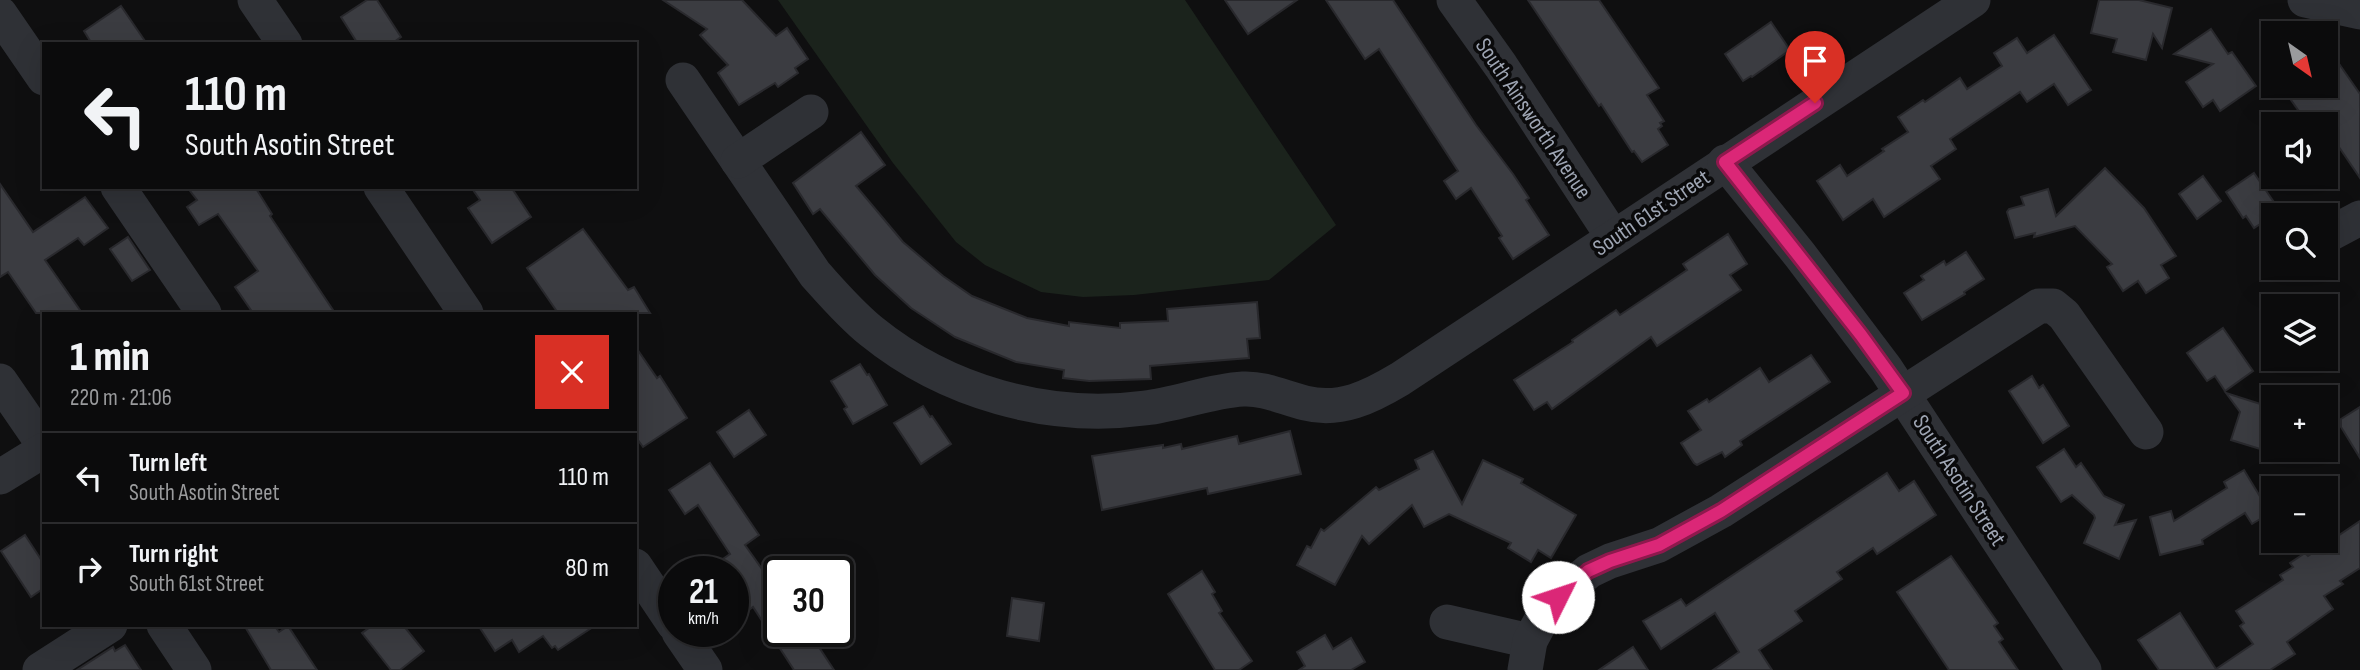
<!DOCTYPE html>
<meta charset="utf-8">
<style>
:root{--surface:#0b0b0c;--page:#19191a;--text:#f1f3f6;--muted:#9a9b9d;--line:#2b2b2d}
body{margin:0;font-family:"Sofia Sans Condensed",sans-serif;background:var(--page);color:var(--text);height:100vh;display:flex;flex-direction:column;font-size:26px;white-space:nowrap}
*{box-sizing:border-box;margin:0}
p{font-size:23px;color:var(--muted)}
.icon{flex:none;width:38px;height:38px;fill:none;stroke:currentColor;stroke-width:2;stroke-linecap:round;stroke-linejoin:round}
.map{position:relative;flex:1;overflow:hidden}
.side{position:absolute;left:42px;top:312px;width:595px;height:315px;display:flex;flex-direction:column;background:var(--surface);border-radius:0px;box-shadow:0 7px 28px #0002,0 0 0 2px var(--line)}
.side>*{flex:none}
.guide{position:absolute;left:42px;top:42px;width:595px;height:147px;border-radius:0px;box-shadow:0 7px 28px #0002,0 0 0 2px var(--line);background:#0b0b0c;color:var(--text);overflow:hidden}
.needle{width:46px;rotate:146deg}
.fabs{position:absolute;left:2261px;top:21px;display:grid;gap:14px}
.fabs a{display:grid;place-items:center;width:77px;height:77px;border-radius:0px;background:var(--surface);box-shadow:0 7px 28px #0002,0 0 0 2px var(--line);font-size:35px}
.speed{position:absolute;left:658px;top:556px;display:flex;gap:14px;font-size:35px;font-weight:700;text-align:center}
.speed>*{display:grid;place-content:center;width:91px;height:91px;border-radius:50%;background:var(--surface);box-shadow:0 7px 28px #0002,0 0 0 2px var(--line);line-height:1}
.speed small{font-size:18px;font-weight:400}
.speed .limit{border:4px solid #111;border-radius:10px;background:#fff;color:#111}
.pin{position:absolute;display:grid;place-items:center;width:60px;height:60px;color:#fff;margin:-72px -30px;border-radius:50% 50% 50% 0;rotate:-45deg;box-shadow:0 0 7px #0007}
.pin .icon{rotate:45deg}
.me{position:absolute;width:77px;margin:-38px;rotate:49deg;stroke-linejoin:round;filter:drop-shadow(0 0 5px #0008)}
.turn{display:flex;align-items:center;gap:24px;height:147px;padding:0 28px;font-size:32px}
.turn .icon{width:91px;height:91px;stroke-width:2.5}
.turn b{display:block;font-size:49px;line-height:60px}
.round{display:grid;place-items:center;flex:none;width:74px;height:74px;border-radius:0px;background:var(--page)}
.overview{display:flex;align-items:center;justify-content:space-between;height:119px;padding:0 28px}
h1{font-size:42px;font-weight:800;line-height:52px}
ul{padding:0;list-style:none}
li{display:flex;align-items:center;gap:21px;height:91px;padding:0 28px;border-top:2px solid var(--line)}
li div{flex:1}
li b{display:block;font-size:26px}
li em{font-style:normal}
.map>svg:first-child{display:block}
.green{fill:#1b231c}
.building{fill:#3b3c41;stroke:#29292d;stroke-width:2}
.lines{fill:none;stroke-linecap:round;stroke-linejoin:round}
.minor{stroke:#2f3136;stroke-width:35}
.route-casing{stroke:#8e194d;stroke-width:18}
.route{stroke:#db2777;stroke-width:12}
.labels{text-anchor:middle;stroke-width:7;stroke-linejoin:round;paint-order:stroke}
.street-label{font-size:23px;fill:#9ea5b3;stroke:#0a0a0b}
</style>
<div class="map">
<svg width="2360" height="670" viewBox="0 0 2360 670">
<rect width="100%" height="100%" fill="#0f0f10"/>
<!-- green -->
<path class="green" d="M 778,0 L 1185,0 L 1336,225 L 1269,280 L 1134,295 L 1083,297 L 1041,292 L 985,265 L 956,242 L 893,163 Z"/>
<!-- building -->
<g class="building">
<path d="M 367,0 L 377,0 L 401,37 L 391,44 L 358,44 L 341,17 Z"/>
<path d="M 663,0 L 742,0 L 776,36 L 787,28 L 808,59 L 795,68 L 798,73 L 778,87 L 775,83 L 739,105 L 718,73 L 728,65 L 700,35 L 707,29 Z"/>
<path d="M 1225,0 L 1297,0 L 1248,34 Z"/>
<path d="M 1326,0 L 1393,0 L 1476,125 L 1513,174 L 1529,198 L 1526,200 L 1549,235 L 1513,259 L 1499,238 L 1502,236 L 1471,188 L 1456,199 L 1444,181 L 1458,171 L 1379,49 L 1365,59 Z"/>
<path d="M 1528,0 L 1599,0 L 1659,88 L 1647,95 L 1664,121 L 1660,123 L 1662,126 L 1658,129 L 1668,145 L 1642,162 L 1634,151 L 1632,152 L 1601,104 L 1599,106 Z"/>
<path d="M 2099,0 L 2139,0 L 2172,8 L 2162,48 L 2153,34 L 2146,60 L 2113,52 L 2117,39 L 2091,33 Z"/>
<path d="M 121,6 L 147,44 L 92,44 L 84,31 Z"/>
<path d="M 1771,22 L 1790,50 L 1752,77 L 1751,76 L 1743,81 L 1725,54 Z"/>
<path d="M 2211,29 L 2228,54 L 2232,52 L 2256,86 L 2220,111 L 2213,100 L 2203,107 L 2186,82 L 2213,64 L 2174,54 Z"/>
<path d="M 2054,35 L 2091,90 L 2068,105 L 2054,84 L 2027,102 L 2020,92 L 1950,139 L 1956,149 L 1931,166 L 1940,179 L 1884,217 L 1873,199 L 1843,220 L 1817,181 L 1840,165 L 1847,176 L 1884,151 L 1882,149 L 1908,132 L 1898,117 L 1923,100 L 1925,102 L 1960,78 L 1967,89 L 2002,66 L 1994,53 L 2017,38 L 2027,53 Z"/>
<path d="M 2326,45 L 2360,94 L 2360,178 L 2326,128 L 2326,124 L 2308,124 L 2281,86 L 2326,86 Z"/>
<path d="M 861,132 L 885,165 L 856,186 L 903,242 L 943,276 L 972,296 L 1027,318 L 1069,326 L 1069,322 L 1120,328 L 1120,323 L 1168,321 L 1167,309 L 1257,302 L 1260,338 L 1247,339 L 1249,358 L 1150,366 L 1151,379 L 1089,381 L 1063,378 L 1064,370 L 1016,362 L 955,337 L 911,308 L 875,275 L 820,209 L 813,214 L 793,183 Z"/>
<path d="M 2105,168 L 2144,208 L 2176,256 L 2161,265 L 2169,278 L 2146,293 L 2138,281 L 2123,291 L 2107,267 L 2112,264 L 2075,226 L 2034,237 L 2035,233 L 2015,238 L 2007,212 L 2009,209 L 2024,205 L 2021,197 L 2048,189 L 2056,216 Z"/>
<path d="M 2254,173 L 2280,211 L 2254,228 L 2246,216 L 2243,218 L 2226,192 Z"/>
<path d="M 2203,176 L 2221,201 L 2197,219 L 2179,194 Z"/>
<path d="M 0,184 L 33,232 L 85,197 L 108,228 L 84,245 L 78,238 L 45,260 L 82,313 L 36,313 L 8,272 L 0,277 Z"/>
<path d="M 187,187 L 255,187 L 272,214 L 270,216 L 335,313 L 253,313 L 235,287 L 258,271 L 218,214 L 199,225 L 187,207 L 197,200 Z"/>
<path d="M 471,187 L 511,187 L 531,217 L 492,243 L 468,208 L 480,200 Z"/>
<path d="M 583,229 L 628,290 L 634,287 L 650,313 L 558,313 L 527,268 Z"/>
<path d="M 1728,234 L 1747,264 L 1730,275 L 1741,290 L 1657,346 L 1651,337 L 1552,409 L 1547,402 L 1534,410 L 1514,380 L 1573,342 L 1572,340 L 1616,310 L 1620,315 L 1687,270 L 1683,264 Z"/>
<path d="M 128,237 L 150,270 L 132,281 L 110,249 Z"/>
<path d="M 1966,252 L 1984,279 L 1964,292 L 1965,294 L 1922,320 L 1904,293 L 1924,280 L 1921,276 L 1944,261 L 1946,265 Z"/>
<path d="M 2223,328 L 2253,371 L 2225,391 L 2215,376 L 2207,381 L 2187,353 Z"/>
<path d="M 635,346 L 657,378 L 660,376 L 687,418 L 643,447 L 635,436 Z"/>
<path d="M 1811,355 L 1830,382 L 1740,441 L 1742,445 L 1725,457 L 1722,452 L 1697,465 L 1694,463 L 1681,443 L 1701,430 L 1688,411 L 1707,399 L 1709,402 L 1760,368 L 1769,382 Z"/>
<path d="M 860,364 L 867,375 L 869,374 L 887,405 L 853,424 L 844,409 L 847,407 L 831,381 Z"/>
<path d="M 2032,376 L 2039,388 L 2043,385 L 2069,426 L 2043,443 L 2009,391 Z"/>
<path d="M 2226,393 L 2273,408 L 2273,453 L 2231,440 L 2240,412 Z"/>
<path d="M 923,406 L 930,417 L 932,416 L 951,444 L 921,464 L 894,423 Z"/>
<path d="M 2360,407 L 2360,458 L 2341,427 L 2341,419 Z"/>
<path d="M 749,410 L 766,435 L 734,457 L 717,432 Z"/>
<path d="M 1290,431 L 1301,474 L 1208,494 L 1207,488 L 1102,510 L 1092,456 L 1163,445 L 1163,448 L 1181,444 L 1182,449 L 1237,436 L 1239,444 Z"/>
<path d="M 2064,449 L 2076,467 L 2081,463 L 2104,496 L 2124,505 L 2115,525 L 2136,520 L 2119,559 L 2084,543 L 2095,518 L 2094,515 L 2072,495 L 2061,502 L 2037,467 Z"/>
<path d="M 1433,451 L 1462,504 L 1483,460 L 1523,479 L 1521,483 L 1576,515 L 1551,558 L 1538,550 L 1531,562 L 1508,548 L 1511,543 L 1449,514 L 1424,527 L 1412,505 L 1369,544 L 1362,536 L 1335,585 L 1297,565 L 1307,546 L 1311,548 L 1321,529 L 1324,531 L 1376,487 L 1379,490 L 1419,469 L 1415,460 Z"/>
<path d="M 710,463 L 759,535 L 745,545 L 779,593 L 779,632 L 809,632 L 834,670 L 794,670 L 753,607 L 746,612 L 733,594 L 733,572 L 704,572 L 730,554 L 698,505 L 685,514 L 669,490 Z"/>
<path d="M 2244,470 L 2270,513 L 2252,524 L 2245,513 L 2202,540 L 2203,544 L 2160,555 L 2150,517 L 2171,511 L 2174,521 L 2227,488 L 2224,482 Z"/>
<path d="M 1887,473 L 1899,491 L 1914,481 L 1936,515 L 1877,554 L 1873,548 L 1837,572 L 1842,579 L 1795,611 L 1802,621 L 1759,650 L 1772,670 L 1713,670 L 1739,652 L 1715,613 L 1661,649 L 1643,621 L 1681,599 L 1686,606 Z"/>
<path d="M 2360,521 L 2360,568 L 2340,581 L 2343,584 L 2324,596 L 2333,609 L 2287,642 L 2295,654 L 2270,670 L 2159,670 L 2138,640 L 2180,613 L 2216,669 L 2253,644 L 2240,626 L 2244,623 L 2236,611 L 2283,580 L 2280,575 L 2293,567 L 2290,563 L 2305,553 L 2308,556 Z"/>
<path d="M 25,535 L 44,564 L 44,588 L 31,597 L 1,551 Z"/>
<path d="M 1951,556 L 1998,623 L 1994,626 L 2003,639 L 1999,642 L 2018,670 L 1949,670 L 1897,592 Z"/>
<path d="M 1202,571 L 1215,592 L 1212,594 L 1222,611 L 1219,613 L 1252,661 L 1239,670 L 1215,670 L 1168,594 Z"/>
<path d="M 1012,598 L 1044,603 L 1039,641 L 1007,636 Z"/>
<path d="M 244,625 L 274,625 L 279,632 L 288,626 L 317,670 L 271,670 Z"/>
<path d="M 373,625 L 403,625 L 424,651 L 400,670 L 391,670 L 362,633 Z"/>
<path d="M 478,625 L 596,625 L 558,650 L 555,646 L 552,648 L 543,636 L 519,652 L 512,640 L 495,651 Z"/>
<path d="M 1325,635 L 1333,649 L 1351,638 L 1365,662 L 1351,670 L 1299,670 L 1305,666 L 1297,652 Z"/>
<path d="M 125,645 L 141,670 L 77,670 L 113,647 L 115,651 Z"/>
<path d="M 1633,647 L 1648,670 L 1599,670 Z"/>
</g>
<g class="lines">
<!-- minor -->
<g class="minor">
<path d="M 255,0 L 285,44"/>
<path d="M 1454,0 L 1501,66 L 1613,237"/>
<path d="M 2305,0 L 2360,12"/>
<path d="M 0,14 L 44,78"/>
<path d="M 683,80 L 815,274 C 833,294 850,314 871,331 C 946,392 1048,421 1145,408 C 1178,404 1210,391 1243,389 C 1265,388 1284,398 1305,403 C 1340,412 1370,397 1400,379 L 1973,0"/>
<path d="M 738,161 L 811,112"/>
<path d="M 1725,162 L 1800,255 L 1886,369 L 2084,670"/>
<path d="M 118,187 L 204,313"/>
<path d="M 381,187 L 466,313"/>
<path d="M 2326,236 L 2360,218"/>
<path d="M 0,381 L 44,445"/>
<path d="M 0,477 L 44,450"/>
<path d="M 635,566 L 674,624"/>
<path d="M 1447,622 L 1530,641"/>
<path d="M 164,625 L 194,670"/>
<path d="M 679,632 L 705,670"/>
<path d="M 40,670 L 110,625"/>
<path d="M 1525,670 L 1530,641 L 1545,613 L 1558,597 L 1589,571 L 1610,561 L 1659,545 L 1721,511 L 2039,306 L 2053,306 L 2064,315 L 2146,432"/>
</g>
</g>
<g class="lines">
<!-- route casing -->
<g class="route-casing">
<path id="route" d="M 1558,597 L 1588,571 L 1610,561 L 1659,545 L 1721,511 L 1903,393 L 1861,335 L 1725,162 L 1815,103"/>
</g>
<!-- route -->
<use href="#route" class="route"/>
</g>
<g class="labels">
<!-- street labels -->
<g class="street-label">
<text transform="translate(1534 118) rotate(56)" y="8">South Ainsworth Avenue</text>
<text transform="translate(1651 212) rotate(-34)" y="8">South 61st Street</text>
<text transform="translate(1960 480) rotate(57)" y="8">South Asotin Street</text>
</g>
</g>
</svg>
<div class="fabs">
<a><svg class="needle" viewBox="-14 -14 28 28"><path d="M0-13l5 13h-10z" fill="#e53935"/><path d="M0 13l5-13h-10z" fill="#9a9b9d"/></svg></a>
<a><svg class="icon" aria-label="sound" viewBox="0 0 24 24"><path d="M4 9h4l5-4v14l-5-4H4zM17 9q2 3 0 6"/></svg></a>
<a><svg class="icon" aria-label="search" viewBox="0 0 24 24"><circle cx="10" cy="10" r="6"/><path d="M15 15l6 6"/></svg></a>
<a><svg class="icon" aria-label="layers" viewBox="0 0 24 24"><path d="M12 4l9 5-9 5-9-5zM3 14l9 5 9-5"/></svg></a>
<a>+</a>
<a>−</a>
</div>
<div class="speed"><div>21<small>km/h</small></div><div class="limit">30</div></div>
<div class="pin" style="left:1815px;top:103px;background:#d93025"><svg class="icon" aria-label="arrive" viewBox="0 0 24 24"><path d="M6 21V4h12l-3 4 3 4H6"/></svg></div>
<svg class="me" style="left:1558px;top:597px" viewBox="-20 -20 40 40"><circle r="19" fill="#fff"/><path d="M0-13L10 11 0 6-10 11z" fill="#db2777"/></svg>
<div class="guide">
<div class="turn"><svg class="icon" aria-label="left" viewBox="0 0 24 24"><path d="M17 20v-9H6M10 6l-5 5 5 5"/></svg><div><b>110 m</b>South Asotin Street</div></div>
</div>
<section class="side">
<div class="overview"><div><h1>1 min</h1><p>220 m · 21:06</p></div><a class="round" style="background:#d93025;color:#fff"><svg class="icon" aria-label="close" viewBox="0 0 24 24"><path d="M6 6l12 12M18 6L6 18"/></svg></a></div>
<ul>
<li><svg class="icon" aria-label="left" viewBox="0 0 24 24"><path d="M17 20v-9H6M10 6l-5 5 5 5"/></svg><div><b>Turn left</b><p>South Asotin Street</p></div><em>110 m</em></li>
<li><svg class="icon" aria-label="right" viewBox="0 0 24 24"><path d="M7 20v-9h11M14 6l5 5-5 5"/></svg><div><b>Turn right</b><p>South 61st Street</p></div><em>80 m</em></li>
</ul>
</section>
</div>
